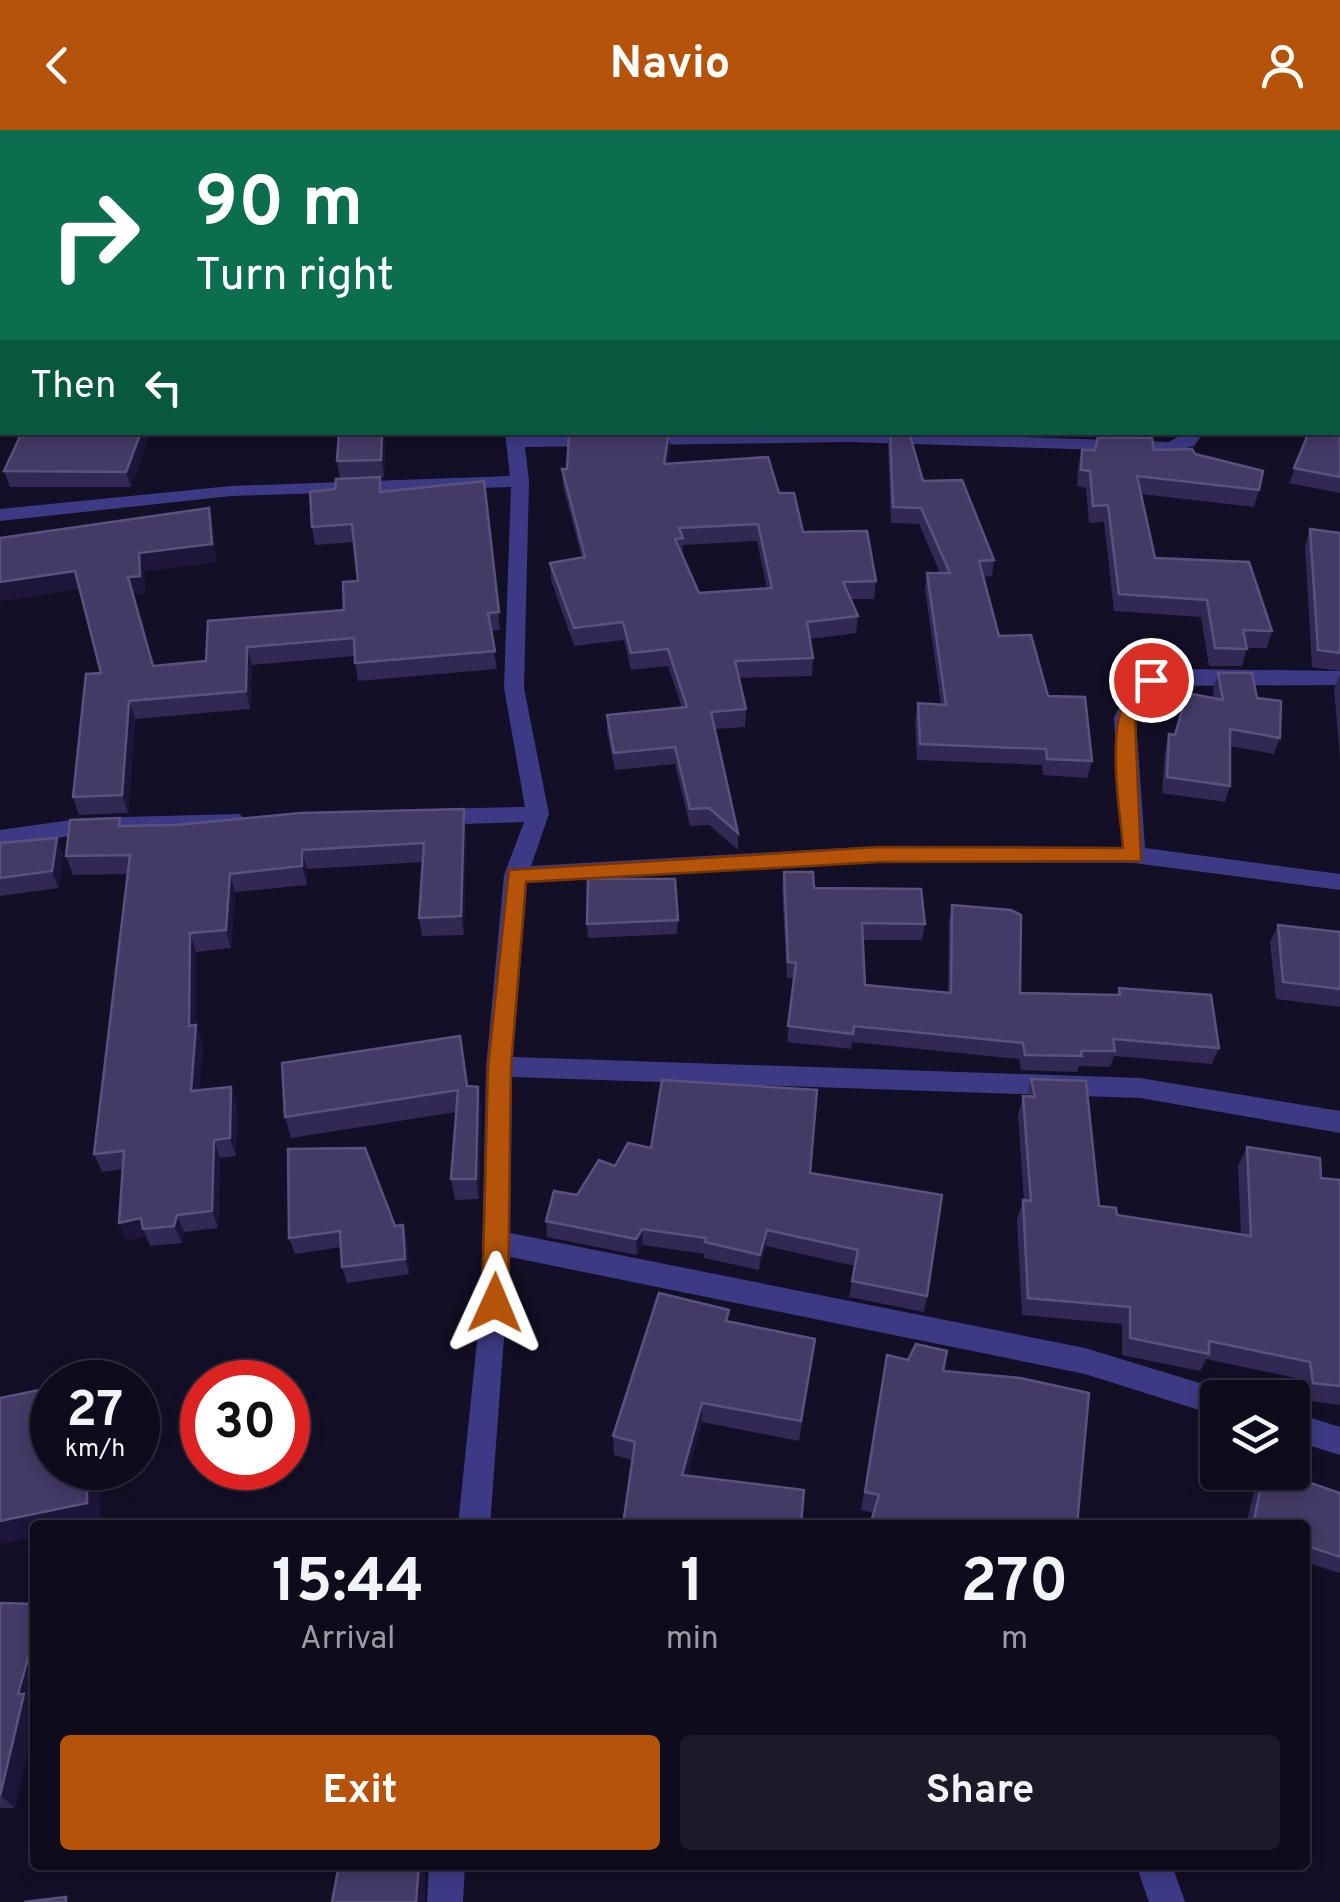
<!DOCTYPE html>
<style>
:root{--surface:#0e0b1c;--page:#1c1929;--text:#f1f3f6;--muted:#9b9ba3;--line:#2e2b3b;--accent:#b45309}
body{margin:0;font-family:Overpass,sans-serif;background:var(--page);color:var(--text);height:100vh;display:flex;flex-direction:column;font-size:38px;white-space:nowrap}
*{box-sizing:border-box;margin:0}
p{font-size:32px;color:var(--muted)}
.icon{flex:none;width:55px;height:55px;fill:none;stroke:currentColor;stroke-width:2;stroke-linecap:round;stroke-linejoin:round}
.map{position:relative;flex:1;overflow:hidden}
.panel{position:absolute;left:30px;top:1390px;width:1280px;height:350px;display:flex;flex-direction:column;background:var(--surface);border-radius:10px;box-shadow:0 5px 15px #0003,0 0 0 2px var(--line)}
.panel>*{flex:none}
.hud{position:absolute;left:0px;top:0px;width:1340px;height:305px;box-shadow:0 5px 15px #0003,0 0 0 2px var(--line);background:#0b6e4f;color:#fff;overflow:hidden}
.tools{position:absolute;left:1200px;top:1250px;display:grid;gap:20px}
.tools a{display:grid;place-items:center;width:110px;height:110px;border-radius:10px;background:var(--surface);box-shadow:0 5px 15px #0003,0 0 0 2px var(--line);font-size:50px}
.speed{position:absolute;left:30px;top:1230px;display:flex;gap:20px;font-size:50px;font-weight:700;text-align:center}
.speed>*{display:grid;place-content:center;width:130px;height:130px;border-radius:50%;background:var(--surface);box-shadow:0 5px 15px #0003,0 0 0 2px var(--line);line-height:1}
.speed small{font-size:25px;font-weight:400}
.speed .limit{border:15px solid #d22;background:#fff;color:#111}
.pin{position:absolute;display:grid;place-items:center;width:85px;height:85px;color:#fff;margin:-42px;border:5px solid #fff;border-radius:50%;box-shadow:0 2px 10px #0007}
.me{position:absolute;width:110px;margin:-55px;rotate:1deg;stroke-linejoin:round;filter:drop-shadow(0 0 8px #0008)}
.turn{display:flex;align-items:center;gap:35px;height:210px;padding:0 30px;font-size:45px}
.turn .icon{width:130px;height:130px;stroke-width:2.5}
.turn b{display:block;font-size:70px;line-height:85px}
.then{display:flex;align-items:center;height:95px;padding:0 30px;background:#0003;gap:20px;font-size:38px}
.eta{display:flex;justify-content:space-evenly;align-items:center;height:170px;text-align:center}
.eta b{font-size:60px;font-weight:700;line-height:70px}
.button{display:flex;gap:20px;margin-top:auto;padding:20px 30px}
.button a{flex:1;height:115px;border-radius:10px;background:var(--accent);color:#fff;font-size:40px;font-weight:700;line-height:115px;text-align:center}
.button a+a{background:var(--page);color:var(--text)}
header{display:flex;justify-content:space-between;align-items:center;height:130px;padding:0 30px;background:var(--accent);color:#fff;font-size:45px;font-weight:700}
.map>svg:first-child{display:block}
.lines{fill:none;stroke-linecap:round;stroke-linejoin:round}
.minor{fill:#3d3a85;fill-rule:evenodd}
.wall{fill:#312854;fill-rule:evenodd}
.shaded-wall{fill:#1d163a}
.building{fill:#433a66;stroke:#5a527e;stroke-width:2.5;fill-rule:evenodd}
.route{fill:#b45309;stroke:#753606;stroke-width:2.5}
</style>
<header><svg class="icon" aria-label="back" viewBox="0 0 24 24"><path d="M15 5l-7 7 7 7"/></svg>Navio<svg class="icon" aria-label="person" viewBox="0 0 24 24"><circle cx="12" cy="8" r="4"/><path d="M4 21q1-7 8-7t8 7"/></svg></header>
<div class="map">
<svg width="1340" height="1772" viewBox="0 0 1340 1772">
<rect width="100%" height="100%" fill="#130f26"/>
<g class="lines">
<!-- minor -->
<g class="minor">
<path d="M 991,0 L 1006,0 L 1008,2 L 993,2 Z"/>
<path d="M 1338,119 L 1340,119 L 1340,129 L 1338,128 Z"/>
<path d="M 505,302 L 523,302 L 523,307 L 599,306 L 608,311 L 599,316 L 525,317 L 529,351 L 524,558 L 549,684 L 531,736 L 879,716 L 1122,717 L 1114,588 L 1127,561 L 1144,545 L 1181,539 L 1340,541 L 1340,555 L 1157,556 L 1143,569 L 1136,588 L 1145,718 L 1340,744 L 1340,760 L 1134,733 L 879,732 L 527,753 L 513,927 L 1140,948 L 1340,981 L 1340,1003 L 1140,968 L 512,947 L 510,1103 L 1085,1218 L 1229,1262 L 1231,1268 L 1218,1268 L 1218,1286 L 1085,1244 L 510,1127 L 490,1395 L 458,1395 L 481,1173 L 486,937 L 504,745 L 524,692 L 434,695 L 423,687 L 434,679 L 525,677 L 504,558 L 511,357 L 231,366 L 0,391 L 0,379 L 231,356 L 510,346 Z"/>
<path d="M 874,302 L 1169,312 L 1186,302 L 1204,302 L 1194,316 L 1170,322 L 849,312 L 639,315 L 630,310 L 639,305 Z"/>
<path d="M 239,684 L 250,692 L 247,698 L 85,704 L 0,716 L 0,700 L 85,688 Z"/>
<path d="M 1292,1282 L 1340,1297 L 1340,1325 L 1292,1310 Z"/>
<path d="M 429,1735 L 465,1735 L 463,1772 L 427,1772 Z"/>
<path d="M 1136,1735 L 1172,1735 L 1185,1772 L 1149,1772 Z"/>
</g>
</g>
<!-- wall -->
<g class="wall">
<path d="M 298,0 L 389,0 L 387,2 L 297,2 Z"/>
<path d="M 2,22 L 2,269 L 0,269 L 0,24 Z"/>
<path d="M 1338,29 L 1340,29 L 1340,114 L 1338,110 Z"/>
<path d="M 1340,131 L 1340,363 L 1289,353 L 1308,305 L 1286,302 L 1338,302 Z"/>
<path d="M 150,302 L 131,357 L 10,357 L 4,341 Z"/>
<path d="M 339,302 L 383,302 L 385,315 L 384,347 L 340,348 L 337,331 Z"/>
<path d="M 889,302 L 923,351 L 994,430 L 992,446 L 983,447 L 999,506 L 1048,566 L 1092,631 L 1087,648 L 1043,645 L 1042,635 L 917,630 L 915,590 L 918,573 L 941,574 L 925,459 L 927,443 L 940,443 L 919,394 L 891,393 L 888,317 Z"/>
<path d="M 1099,302 L 1147,302 L 1146,307 L 1099,306 Z"/>
<path d="M 670,319 L 667,334 L 779,363 L 803,402 L 876,451 L 874,469 L 850,469 L 858,486 L 856,503 L 810,509 L 813,528 L 812,546 L 739,548 L 746,579 L 745,597 L 715,599 L 738,703 L 738,720 L 709,695 L 690,696 L 675,634 L 615,640 L 607,602 L 607,585 L 682,578 L 668,536 L 631,540 L 624,510 L 574,516 L 551,450 L 550,433 L 582,428 L 563,356 L 562,339 ZM 757,411 L 767,459 L 699,463 L 682,425 L 683,415 Z"/>
<path d="M 1082,320 L 1154,320 L 1195,324 L 1259,360 L 1254,377 L 1141,364 L 1155,428 L 1272,501 L 1267,518 L 1247,518 L 1242,536 L 1209,536 L 1201,487 L 1114,481 L 1104,392 L 1089,393 L 1086,358 L 1077,356 L 1078,337 Z"/>
<path d="M 484,351 L 500,500 L 491,501 L 497,539 L 358,551 L 354,526 L 252,535 L 250,579 L 135,589 L 128,683 L 79,685 L 73,667 L 101,543 L 79,459 L 0,471 L 0,408 L 209,378 L 213,396 L 216,432 L 144,441 L 145,463 L 133,465 L 153,536 L 206,531 L 344,480 L 358,451 L 354,412 L 315,415 L 312,397 L 383,362 Z"/>
<path d="M 1310,399 L 1340,403 L 1340,541 L 1312,537 L 1305,416 Z"/>
<path d="M 1218,543 L 1257,568 L 1280,608 L 1274,624 L 1230,616 L 1230,656 L 1225,672 L 1162,663 L 1165,620 L 1169,604 L 1175,605 L 1214,569 L 1213,559 Z"/>
<path d="M 1340,544 L 1340,628 L 1334,559 Z"/>
<path d="M 120,688 L 122,696 L 466,697 L 464,805 L 422,806 L 419,788 L 423,732 L 307,739 L 307,755 L 235,762 L 231,818 L 196,822 L 196,895 L 203,914 L 199,960 L 231,957 L 237,975 L 236,1026 L 220,1028 L 218,1098 L 184,1102 L 182,1113 L 150,1116 L 146,1106 L 127,1110 L 119,1093 L 123,1039 L 102,1042 L 94,1024 L 128,744 L 73,745 L 66,726 Z"/>
<path d="M 57,708 L 63,725 L 58,758 L 0,766 L 0,713 Z"/>
<path d="M 784,742 L 814,758 L 925,794 L 922,810 L 862,810 L 865,855 L 948,863 L 949,792 L 952,775 L 1020,863 L 1117,865 L 1119,858 L 1219,918 L 1212,934 L 1114,926 L 1110,937 L 1079,936 L 1077,942 L 1021,940 L 1019,929 L 852,912 L 851,919 L 787,912 L 794,848 L 787,848 L 782,758 Z"/>
<path d="M 678,790 L 677,804 L 588,808 L 587,794 Z"/>
<path d="M 1278,795 L 1340,802 L 1340,877 L 1276,869 L 1270,812 Z"/>
<path d="M 1031,949 L 1099,1076 L 1117,1085 L 1241,1104 L 1238,1036 L 1247,1017 L 1321,1048 L 1340,1050 L 1340,1275 L 1302,1270 L 1300,1249 L 1206,1229 L 1200,1241 L 1122,1225 L 1122,1194 L 1022,1185 L 1017,1089 L 1023,1070 L 1024,1071 L 1018,985 L 1023,966 L 1027,966 Z"/>
<path d="M 467,956 L 478,957 L 481,978 L 479,1069 L 455,1070 L 451,1049 L 456,982 L 291,1008 L 285,987 Z"/>
<path d="M 288,1019 L 395,1096 L 407,1111 L 409,1144 L 347,1153 L 342,1137 L 341,1117 L 295,1124 L 289,1108 Z"/>
<path d="M 615,1036 L 810,1043 L 927,1166 L 924,1182 L 849,1167 L 855,1136 L 766,1116 L 759,1140 L 704,1128 L 704,1124 L 643,1115 L 637,1125 L 547,1107 L 546,1091 Z"/>
<path d="M 729,1192 L 815,1209 L 799,1311 L 702,1292 L 687,1345 L 614,1325 L 613,1306 Z"/>
<path d="M 887,1225 L 943,1241 L 874,1383 L 861,1380 Z"/>
<path d="M 1261,1342 L 1279,1342 L 1340,1363 L 1340,1443 L 1305,1432 L 1305,1395 L 1246,1395 L 1256,1352 Z"/>
<path d="M 0,1473 L 35,1474 L 35,1563 L 32,1573 L 35,1576 L 35,1587 L 15,1678 L 0,1678 Z"/>
</g>
<!-- shaded-wall -->
<g class="shaded-wall">
<path d="M 230,0 L 246,0 L 244,2 L 228,2 Z"/>
<path d="M 141,302 L 150,302 L 131,357 L 126,342 Z"/>
<path d="M 382,302 L 385,315 L 384,347 L 381,330 Z"/>
<path d="M 669,302 L 670,319 L 664,351 L 664,334 Z"/>
<path d="M 209,378 L 213,396 L 216,432 L 144,441 L 145,463 L 133,465 L 128,447 L 139,423 Z"/>
<path d="M 75,441 L 81,459 L 0,471 L 0,452 Z"/>
<path d="M 247,517 L 252,535 L 250,579 L 246,561 Z"/>
<path d="M 129,571 L 135,589 L 128,683 L 122,665 Z"/>
<path d="M 464,679 L 466,697 L 464,805 L 461,786 Z"/>
<path d="M 57,708 L 63,725 L 58,758 L 52,741 Z"/>
<path d="M 302,720 L 307,739 L 307,755 L 302,736 Z"/>
<path d="M 230,744 L 235,762 L 231,818 L 226,800 Z"/>
<path d="M 190,803 L 196,822 L 196,904 L 196,895 L 203,914 L 198,979 L 191,961 L 189,896 Z"/>
<path d="M 231,957 L 237,975 L 236,1026 L 230,1008 Z"/>
<path d="M 478,957 L 481,978 L 479,1069 L 476,1049 Z"/>
<path d="M 214,1010 L 220,1028 L 218,1098 L 212,1081 Z"/>
<path d="M 177,1085 L 184,1102 L 182,1113 L 174,1096 Z"/>
<path d="M 141,1088 L 143,1099 L 146,1106 L 127,1110 L 119,1093 Z"/>
<path d="M 403,1095 L 407,1111 L 409,1144 L 405,1129 Z"/>
<path d="M 642,1099 L 643,1115 L 637,1125 L 636,1109 Z"/>
<path d="M 767,1100 L 766,1116 L 759,1140 L 760,1125 Z"/>
<path d="M 44,1259 L 52,1272 L 52,1325 L 43,1310 Z"/>
<path d="M 702,1273 L 702,1292 L 681,1364 L 682,1345 Z"/>
<path d="M 87,1338 L 100,1338 L 100,1393 L 91,1395 L 35,1395 L 35,1407 L 0,1414 L 0,1391 Z"/>
<path d="M 35,1503 L 35,1563 L 32,1573 L 35,1576 L 35,1587 L 15,1678 L 1,1666 L 18,1564 Z"/>
<path d="M 419,1735 L 425,1735 L 425,1772 L 416,1772 Z"/>
</g>
<!-- building -->
<g class="building">
<path d="M 28,0 L 101,0 L 101,2 L 25,2 Z"/>
<path d="M 103,0 L 230,0 L 228,2 L 101,2 Z"/>
<path d="M 298,0 L 358,0 L 356,2 L 311,2 L 297,1 Z"/>
<rect x="446" y="0" width="61" height="2"/>
<path d="M 582,0 L 979,0 L 980,2 L 582,2 Z"/>
<path d="M 1050,0 L 1206,0 L 1210,2 L 1050,2 Z"/>
<path d="M 1338,29 L 1340,29 L 1340,94 L 1338,91 Z"/>
<path d="M 2,40 L 2,254 L 0,254 L 0,42 Z"/>
<rect x="1338" y="131" width="2" height="59"/>
<path d="M 1338,191 L 1340,191 L 1340,347 L 1294,338 L 1309,302 L 1338,302 Z"/>
<path d="M 22,302 L 141,302 L 126,342 L 4,341 Z"/>
<path d="M 339,302 L 382,302 L 381,330 L 337,331 Z"/>
<path d="M 669,302 L 664,334 L 768,327 L 779,363 L 794,363 L 803,402 L 867,401 L 876,451 L 843,452 L 858,486 L 807,492 L 813,528 L 735,531 L 746,579 L 711,582 L 738,703 L 709,678 L 690,679 L 675,617 L 614,623 L 607,585 L 687,577 L 668,519 L 631,523 L 623,492 L 574,498 L 550,433 L 585,427 L 562,339 L 567,339 L 569,303 ZM 758,394 L 772,458 L 699,463 L 675,409 L 683,408 L 679,398 Z"/>
<path d="M 890,302 L 909,302 L 923,351 L 962,350 L 994,430 L 979,431 L 999,506 L 1031,505 L 1048,566 L 1085,567 L 1092,631 L 1047,629 L 1046,619 L 920,614 L 918,573 L 946,575 L 927,443 L 950,443 L 921,378 L 893,377 Z"/>
<path d="M 1098,307 L 1152,308 L 1154,320 L 1192,319 L 1195,324 L 1263,341 L 1259,360 L 1137,346 L 1155,428 L 1249,432 L 1272,501 L 1243,500 L 1247,519 L 1215,518 L 1207,470 L 1119,464 L 1108,375 L 1093,376 L 1090,341 L 1081,340 L 1082,320 L 1095,320 Z"/>
<path d="M 380,347 L 380,362 L 484,351 L 499,482 L 488,483 L 495,521 L 355,533 L 354,508 L 247,517 L 246,561 L 129,571 L 122,665 L 73,667 L 86,544 L 101,543 L 75,441 L 0,452 L 0,408 L 209,378 L 212,414 L 139,423 L 140,446 L 128,447 L 153,536 L 206,531 L 208,491 L 344,480 L 343,452 L 358,451 L 352,394 L 312,397 L 310,362 L 335,359 L 336,349 Z"/>
<path d="M 1310,399 L 1340,403 L 1340,523 L 1318,520 Z"/>
<path d="M 1218,543 L 1252,543 L 1257,568 L 1281,571 L 1280,608 L 1230,599 L 1230,656 L 1167,647 L 1169,604 L 1175,605 L 1187,563 L 1223,570 Z"/>
<path d="M 464,679 L 461,786 L 419,788 L 424,713 L 302,720 L 302,736 L 230,744 L 226,800 L 190,803 L 189,896 L 196,895 L 191,961 L 231,957 L 230,1008 L 214,1010 L 212,1081 L 177,1085 L 174,1096 L 143,1099 L 141,1088 L 119,1093 L 124,1021 L 94,1024 L 130,725 L 66,726 L 70,690 L 120,688 L 119,696 L 176,695 L 300,683 Z"/>
<path d="M 57,708 L 52,741 L 0,748 L 0,713 Z"/>
<path d="M 784,742 L 813,742 L 814,758 L 921,759 L 925,794 L 862,793 L 865,855 L 951,863 L 952,775 L 1011,780 L 1021,785 L 1020,863 L 1120,865 L 1119,858 L 1211,865 L 1219,918 L 1113,909 L 1115,921 L 1081,921 L 1082,926 L 1025,925 L 1023,913 L 854,896 L 853,904 L 788,896 L 796,833 L 788,832 Z"/>
<path d="M 588,749 L 675,749 L 678,790 L 587,794 Z"/>
<path d="M 1278,795 L 1340,802 L 1340,859 L 1283,852 Z"/>
<path d="M 460,906 L 467,956 L 478,957 L 476,1049 L 451,1049 L 458,960 L 285,987 L 282,933 Z"/>
<path d="M 1031,949 L 1086,951 L 1099,1076 L 1116,1078 L 1117,1085 L 1251,1106 L 1247,1017 L 1320,1028 L 1321,1048 L 1340,1050 L 1340,1256 L 1313,1253 L 1310,1232 L 1209,1211 L 1209,1224 L 1130,1208 L 1130,1177 L 1028,1168 L 1023,1070 L 1031,1071 L 1023,966 L 1035,967 Z"/>
<path d="M 662,950 L 817,960 L 810,1043 L 942,1065 L 927,1166 L 852,1151 L 858,1120 L 767,1100 L 760,1125 L 705,1112 L 706,1108 L 642,1099 L 636,1109 L 546,1091 L 554,1061 L 577,1065 L 599,1030 L 615,1036 L 628,1013 L 651,1018 Z"/>
<path d="M 365,1018 L 395,1096 L 403,1095 L 405,1129 L 342,1137 L 340,1101 L 289,1108 L 288,1019 Z"/>
<path d="M 659,1163 L 729,1180 L 726,1191 L 815,1209 L 801,1291 L 702,1273 L 682,1345 L 804,1360 L 801,1395 L 623,1395 L 635,1312 L 613,1306 Z"/>
<path d="M 916,1214 L 947,1221 L 943,1241 L 1020,1248 L 1089,1263 L 1077,1395 L 870,1395 L 879,1365 L 865,1362 L 887,1225 L 908,1230 Z"/>
<path d="M 44,1259 L 43,1310 L 52,1308 L 52,1338 L 87,1338 L 87,1373 L 0,1391 L 0,1268 Z"/>
<path d="M 1264,1342 L 1279,1342 L 1340,1363 L 1340,1427 L 1305,1415 L 1305,1395 L 1253,1395 Z"/>
<path d="M 362,1390 L 362,1395 L 323,1395 Z"/>
<path d="M 0,1473 L 35,1474 L 35,1503 L 18,1564 L 24,1564 L 0,1666 Z"/>
<path d="M 339,1735 L 419,1735 L 416,1772 L 332,1772 Z"/>
<path d="M 66,1767 L 66,1772 L 24,1772 Z"/>
</g>
<!-- route -->
<path class="route" d="M 1151,544 L 1161,550 L 1143,569 L 1135,588 L 1141,731 L 879,732 L 526,752 L 511,937 L 508,1173 L 504,1181 L 486,1181 L 482,1173 L 488,937 L 509,740 L 879,717 L 1123,718 C 1120,673 1097,562 1151,544 Z"/>
</svg>
<div class="tools">
<a><svg class="icon" aria-label="layers" viewBox="0 0 24 24"><path d="M12 4l9 5-9 5-9-5zM3 14l9 5 9-5"/></svg></a>
</div>
<div class="speed"><div>27<small>km/h</small></div><div class="limit">30</div></div>
<div class="pin" style="left:1151px;top:550px;background:#d93025"><svg class="icon" aria-label="arrive" viewBox="0 0 24 24"><path d="M6 21V4h12l-3 4 3 4H6"/></svg></div>
<svg class="me" style="left:495px;top:1173px" viewBox="-20 -20 40 40"><path d="M0-17L14 15 0 8-14 15z" fill="#b45309" stroke="#fff" stroke-width="4"/></svg>
<div class="hud">
<div class="turn"><svg class="icon" aria-label="right" viewBox="0 0 24 24"><path d="M7 20v-9h11M14 6l5 5-5 5"/></svg><div><b>90 m</b>Turn right</div></div>
<div class="then">Then<svg class="icon" aria-label="left" viewBox="0 0 24 24"><path d="M17 20v-9H6M10 6l-5 5 5 5"/></svg></div>
</div>
<section class="panel">
<div class="eta">
<div><b>15:44</b><p>Arrival</p></div>
<div><b>1</b><p>min</p></div>
<div><b>270</b><p>m</p></div>
</div>
<div class="button"><a>Exit</a><a>Share</a></div>
</section>
</div>
